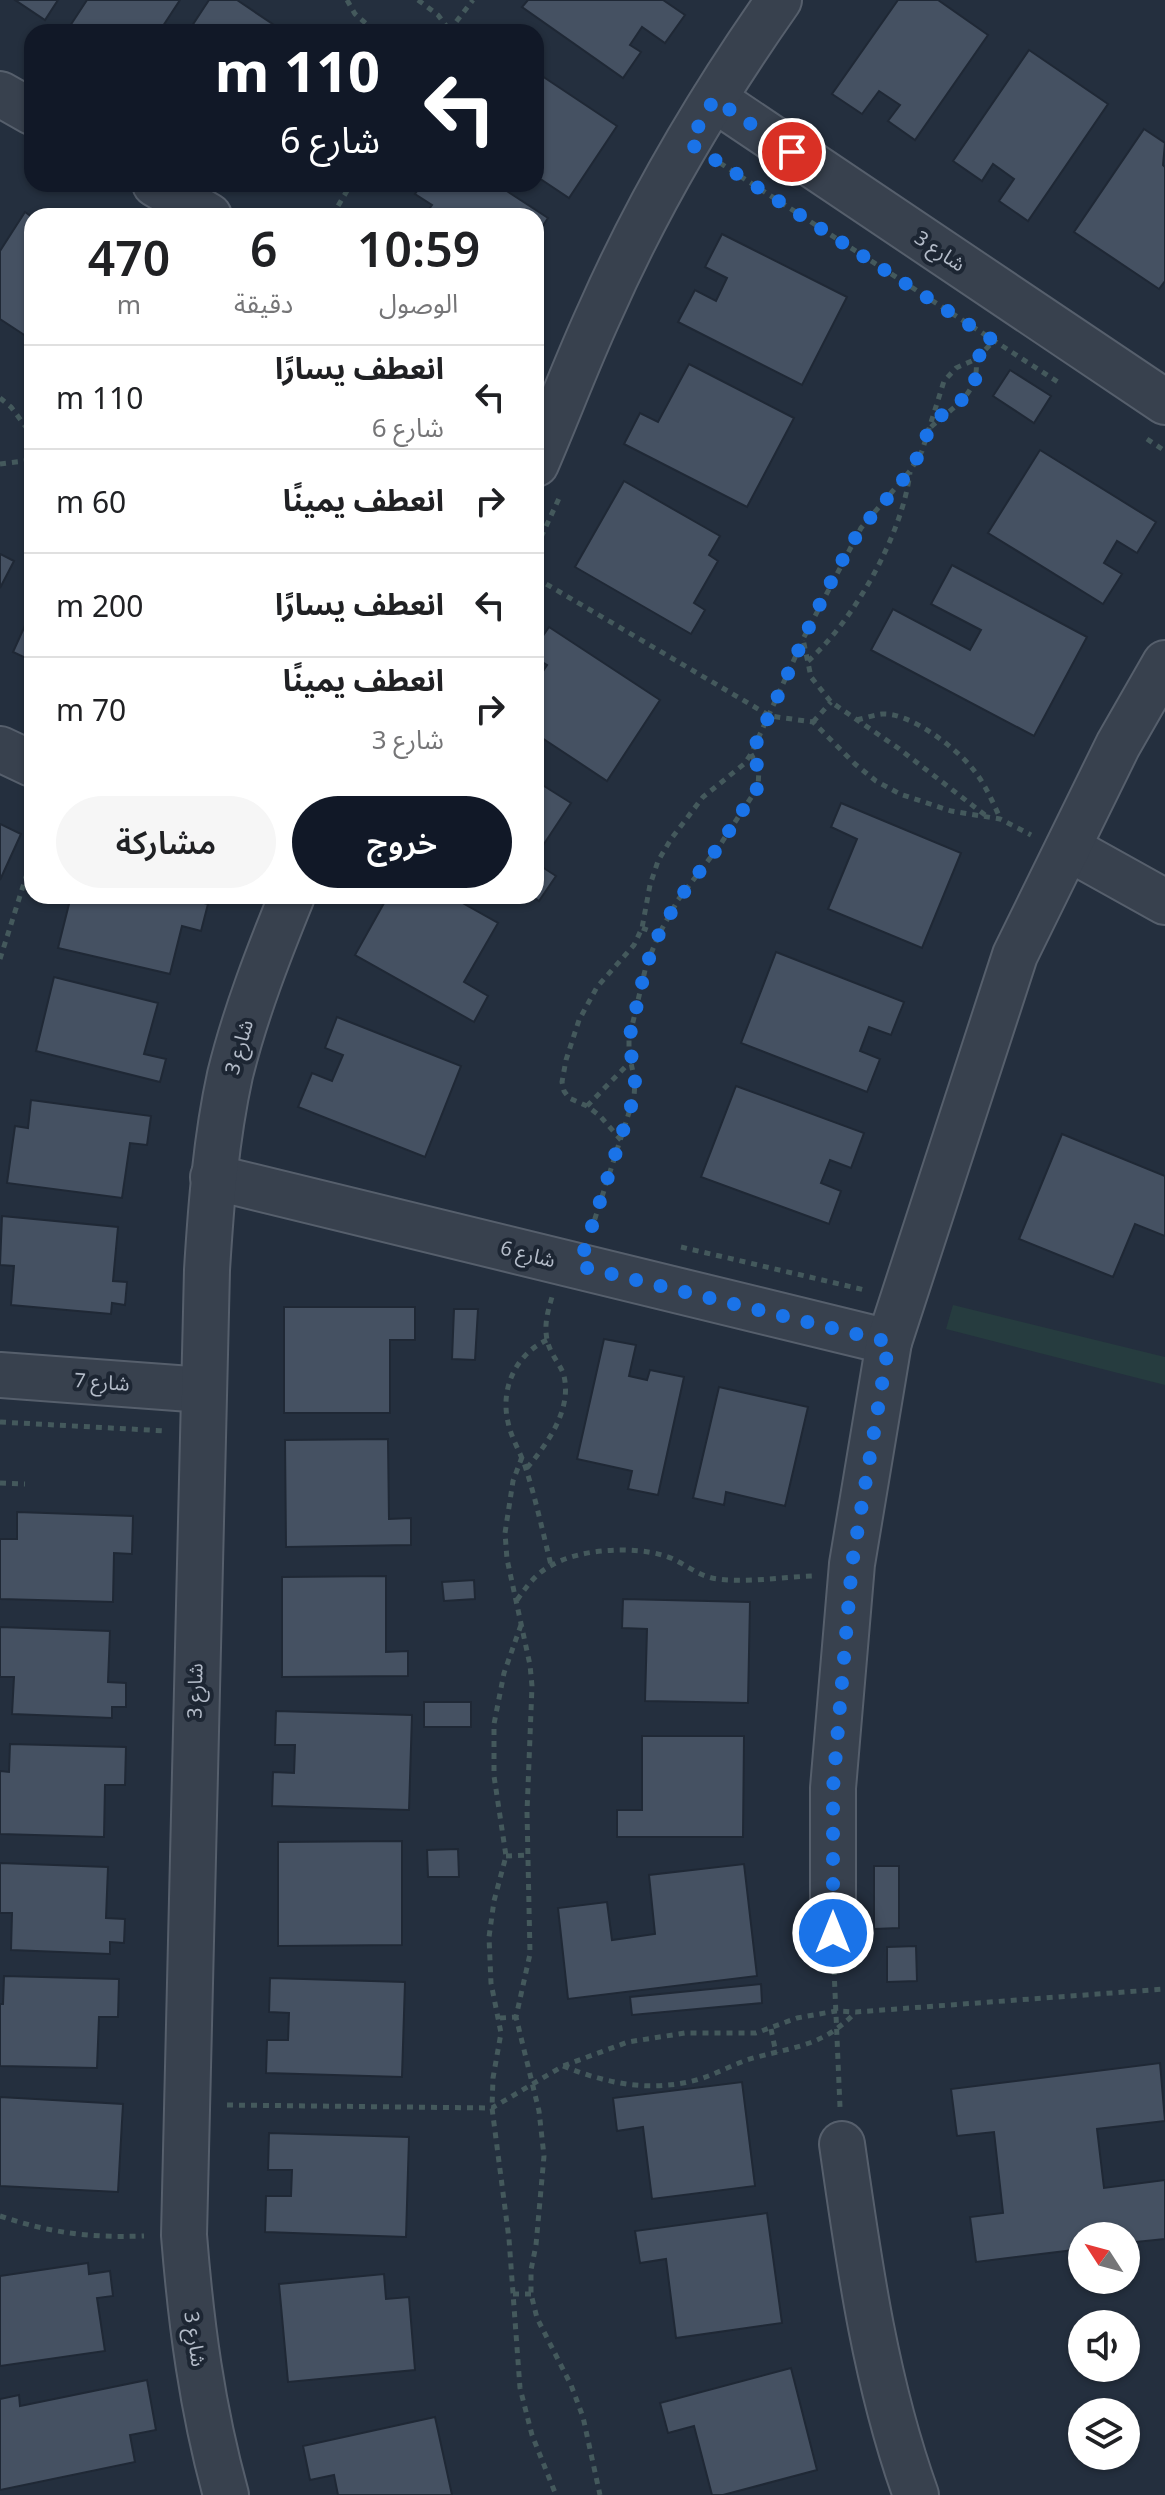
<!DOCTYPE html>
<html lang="ar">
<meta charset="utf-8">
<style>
:root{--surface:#fff;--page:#f6f6f6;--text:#202124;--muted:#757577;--line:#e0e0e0;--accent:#111827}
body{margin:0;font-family:"Noto Sans","Noto Sans Arabic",sans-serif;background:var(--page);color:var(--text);direction:rtl;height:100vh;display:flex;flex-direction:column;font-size:30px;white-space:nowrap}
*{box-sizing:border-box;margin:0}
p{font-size:26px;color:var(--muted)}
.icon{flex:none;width:44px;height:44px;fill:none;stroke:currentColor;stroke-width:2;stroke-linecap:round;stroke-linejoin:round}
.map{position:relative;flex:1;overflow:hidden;direction:ltr}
.details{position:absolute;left:24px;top:208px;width:520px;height:696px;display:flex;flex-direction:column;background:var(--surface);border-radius:24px;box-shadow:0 2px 6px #0004;direction:rtl}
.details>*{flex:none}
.banner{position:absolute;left:24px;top:24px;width:520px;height:168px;border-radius:24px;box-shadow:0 2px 6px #0004;direction:rtl;background:#111827;color:#fff;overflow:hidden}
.needle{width:52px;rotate:306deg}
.fabs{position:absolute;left:1068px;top:2222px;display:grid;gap:16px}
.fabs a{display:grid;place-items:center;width:72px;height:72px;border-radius:50%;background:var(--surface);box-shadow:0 2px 6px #0004;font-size:40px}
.pin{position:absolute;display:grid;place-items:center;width:68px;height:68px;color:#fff;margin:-34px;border:4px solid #fff;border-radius:50%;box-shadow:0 2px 8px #0007}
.me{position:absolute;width:88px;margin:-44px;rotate:0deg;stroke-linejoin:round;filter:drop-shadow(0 0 6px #0008)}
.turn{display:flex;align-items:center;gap:28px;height:168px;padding:0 32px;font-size:36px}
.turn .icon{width:104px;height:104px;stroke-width:2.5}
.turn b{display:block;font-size:56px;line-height:68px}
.eta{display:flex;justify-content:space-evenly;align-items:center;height:136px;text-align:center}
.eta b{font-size:48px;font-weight:600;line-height:56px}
.action{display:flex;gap:16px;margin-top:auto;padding:16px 32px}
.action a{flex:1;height:92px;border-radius:48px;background:var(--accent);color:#fff;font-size:32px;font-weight:600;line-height:92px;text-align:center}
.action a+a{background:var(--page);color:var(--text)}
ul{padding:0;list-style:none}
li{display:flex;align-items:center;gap:24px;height:104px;padding:0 32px;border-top:2px solid var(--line)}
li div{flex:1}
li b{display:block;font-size:30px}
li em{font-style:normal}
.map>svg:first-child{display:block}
.green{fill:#263c3f}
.building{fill:#455162;stroke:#1f2835;stroke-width:2}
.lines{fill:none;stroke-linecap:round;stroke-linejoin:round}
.minor-casing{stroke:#565f6c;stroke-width:48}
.path{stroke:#44595c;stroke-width:5;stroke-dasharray:6 6;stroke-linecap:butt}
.minor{stroke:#38414e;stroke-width:44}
.route{stroke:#1a73e8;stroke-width:14;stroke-dasharray:0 25.2}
.labels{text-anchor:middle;stroke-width:8;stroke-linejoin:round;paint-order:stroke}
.street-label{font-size:20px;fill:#b4bcc9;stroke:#1d2633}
</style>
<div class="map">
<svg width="1165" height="2495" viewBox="0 0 1165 2495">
<rect width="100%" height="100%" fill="#242f3e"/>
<!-- green -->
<path class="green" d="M 953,1305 L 1165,1357 L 1165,1385 L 946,1329 Z"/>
<!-- building -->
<g class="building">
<path d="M 15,0 L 58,0 L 45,20 Z"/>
<path d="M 87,0 L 180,0 L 159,32 L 72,32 L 68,29 Z"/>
<path d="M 209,0 L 237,0 L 280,29 L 278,32 L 188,32 Z"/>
<path d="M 528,0 L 663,0 L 685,15 L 665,43 L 642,27 L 630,45 L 641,52 L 623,78 L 522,7 Z"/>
<path d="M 898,0 L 938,0 L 988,35 L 915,140 L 888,121 L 900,105 L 879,91 L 862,114 L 832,94 Z"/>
<path d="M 1029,50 L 1108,104 L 1028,221 L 999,201 L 1014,179 L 993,164 L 982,181 L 953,161 Z"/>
<path d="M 536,72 L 617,126 L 569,198 L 536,176 Z"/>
<path d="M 1144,129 L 1165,143 L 1163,165 L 1165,167 L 1165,281 L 1159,289 L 1074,232 Z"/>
<path d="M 422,184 L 496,184 L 548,218 L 536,236 L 536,216 L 424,216 L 432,205 L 415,194 Z"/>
<path d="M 25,212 L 32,217 L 32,340 L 0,319 L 0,251 Z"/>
<path d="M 722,234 L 847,297 L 802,385 L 678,322 L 695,290 L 716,301 L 727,278 L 705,267 Z"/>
<path d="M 689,364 L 794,418 L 747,507 L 624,444 L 640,413 L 658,422 Z"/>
<path d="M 1010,370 L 1051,396 L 1034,423 L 993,396 Z"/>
<path d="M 1040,450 L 1156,522 L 1137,553 L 1117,541 L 1104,563 L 1122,574 L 1103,604 L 988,533 Z"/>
<path d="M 624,481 L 720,536 L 709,555 L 718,561 L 694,603 L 705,610 L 691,634 L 575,567 Z"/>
<path d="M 0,554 L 14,561 L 0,588 Z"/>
<path d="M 952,565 L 1087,637 L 1034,736 L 871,650 L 893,609 L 970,650 L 981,630 L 931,604 Z"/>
<path d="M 32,610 L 32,661 L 13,652 Z"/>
<path d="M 549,627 L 660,700 L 607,781 L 536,734 L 536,682 L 547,665 L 536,658 L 536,646 Z"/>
<path d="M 536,781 L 571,803 L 536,856 Z"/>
<path d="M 841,803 L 961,853 L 922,948 L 828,909 L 857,839 L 831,827 Z"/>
<path d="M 0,824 L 21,834 L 0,880 Z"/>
<path d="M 536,863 L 556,876 L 539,901 L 532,896 L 536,896 Z"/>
<path d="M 71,896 L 174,896 L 208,904 L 201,931 L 182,926 L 170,974 L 58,948 Z"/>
<path d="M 388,896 L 450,896 L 498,923 L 464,982 L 488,996 L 474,1022 L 355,955 Z"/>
<path d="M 776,952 L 904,1002 L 891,1035 L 869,1027 L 860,1051 L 880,1059 L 867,1092 L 741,1043 Z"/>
<path d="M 54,977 L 158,1003 L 144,1054 L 166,1059 L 160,1082 L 36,1051 Z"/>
<path d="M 337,1017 L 461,1066 L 425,1157 L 298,1107 L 312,1073 L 332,1081 L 343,1055 L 325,1048 Z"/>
<path d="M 736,1086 L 864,1133 L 851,1168 L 830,1160 L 821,1183 L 841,1191 L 829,1224 L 701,1177 Z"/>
<path d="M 31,1100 L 151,1116 L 147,1145 L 130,1143 L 122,1198 L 7,1183 L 15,1126 L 28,1128 Z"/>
<path d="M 1062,1134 L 1165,1176 L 1165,1236 L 1135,1224 L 1113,1277 L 1019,1239 Z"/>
<path d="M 2,1216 L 118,1227 L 113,1281 L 127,1282 L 125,1305 L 112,1303 L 111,1314 L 11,1305 L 14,1266 L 0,1265 Z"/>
<path d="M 284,1307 L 415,1307 L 415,1340 L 390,1340 L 390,1413 L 284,1413 Z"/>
<path d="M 454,1309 L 478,1309 L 475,1360 L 452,1359 Z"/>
<path d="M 604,1339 L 636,1345 L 629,1376 L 647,1380 L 650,1370 L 684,1377 L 658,1495 L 628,1489 L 632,1471 L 577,1459 Z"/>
<path d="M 719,1387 L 808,1407 L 785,1506 L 726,1492 L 724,1505 L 693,1498 Z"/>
<path d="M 388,1439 L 389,1519 L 411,1518 L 411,1545 L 286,1547 L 285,1440 Z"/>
<path d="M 17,1512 L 133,1516 L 132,1554 L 114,1553 L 113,1602 L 0,1599 L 0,1539 L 17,1539 Z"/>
<path d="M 386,1576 L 386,1652 L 408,1651 L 408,1676 L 282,1677 L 282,1577 Z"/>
<path d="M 474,1580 L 475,1599 L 444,1601 L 442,1582 Z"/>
<path d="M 623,1599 L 750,1602 L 748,1703 L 645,1701 L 647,1629 L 622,1628 Z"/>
<path d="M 0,1627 L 110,1631 L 108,1682 L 126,1683 L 126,1707 L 112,1707 L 112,1718 L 12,1714 L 14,1677 L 0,1677 Z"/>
<rect x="424" y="1702" width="47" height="25"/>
<path d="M 276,1711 L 412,1715 L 409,1810 L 272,1806 L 273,1772 L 294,1773 L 295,1745 L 275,1745 Z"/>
<path d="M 642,1736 L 744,1736 L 743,1837 L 617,1837 L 617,1810 L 642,1810 Z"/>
<path d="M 10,1744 L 126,1747 L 125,1785 L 105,1785 L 104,1837 L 0,1834 L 0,1771 L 9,1772 Z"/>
<path d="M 402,1841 L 402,1945 L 278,1946 L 278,1842 Z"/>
<path d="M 458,1849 L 459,1877 L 428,1877 L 427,1850 Z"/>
<path d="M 0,1863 L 108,1867 L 106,1918 L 125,1919 L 124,1943 L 110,1942 L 110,1954 L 11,1950 L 12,1913 L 0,1913 Z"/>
<path d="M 744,1864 L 757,1976 L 568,1999 L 558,1908 L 607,1902 L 612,1940 L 655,1934 L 649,1875 Z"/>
<path d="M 874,1866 L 899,1866 L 899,1928 L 874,1929 Z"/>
<path d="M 916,1946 L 917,1981 L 887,1982 L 887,1947 Z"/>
<path d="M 4,1976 L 119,1979 L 118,2017 L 99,2017 L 97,2068 L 0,2066 L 0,2004 L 3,2004 Z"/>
<path d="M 270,1978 L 405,1982 L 402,2077 L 266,2073 L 267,2040 L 288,2040 L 289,2013 L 269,2012 Z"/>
<path d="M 761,1984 L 762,2003 L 632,2015 L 630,1997 Z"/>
<path d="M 1160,2063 L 1165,2121 L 1097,2129 L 1104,2188 L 1165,2180 L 1165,2239 L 1126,2243 L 1126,2236 L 1082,2236 L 1082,2249 L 976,2262 L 970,2217 L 1003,2213 L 994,2132 L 957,2136 L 951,2089 Z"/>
<path d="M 742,2082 L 755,2186 L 652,2199 L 643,2127 L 617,2131 L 613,2098 Z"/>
<path d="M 0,2097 L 123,2104 L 118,2192 L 0,2186 Z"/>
<path d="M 269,2133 L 409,2137 L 406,2237 L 265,2232 L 266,2196 L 291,2196 L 292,2170 L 268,2170 Z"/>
<path d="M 767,2213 L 782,2323 L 676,2338 L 666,2259 L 640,2263 L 635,2231 Z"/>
<path d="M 88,2263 L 89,2274 L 110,2271 L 113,2296 L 97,2298 L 105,2351 L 0,2366 L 0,2276 Z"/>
<path d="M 384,2274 L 386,2299 L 409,2297 L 415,2370 L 288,2382 L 279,2284 Z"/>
<path d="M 791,2368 L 817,2470 L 723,2495 L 712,2495 L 694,2426 L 668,2433 L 660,2403 Z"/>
<path d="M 147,2380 L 156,2430 L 130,2435 L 135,2462 L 0,2490 L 0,2399 L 19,2395 L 20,2406 Z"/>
<path d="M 435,2417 L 452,2495 L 338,2495 L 334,2475 L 310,2480 L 303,2446 Z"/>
</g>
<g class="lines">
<!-- minor casing -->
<g class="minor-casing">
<g id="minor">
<path d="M 0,94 L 32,112"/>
<path d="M 714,99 L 1165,402"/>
<path d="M 155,184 L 209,216"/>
<path d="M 536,464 C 558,413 577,362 600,312 C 648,203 711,97 779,0"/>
<path d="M 0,749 L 32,764"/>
<path d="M 1068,848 L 1165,902"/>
<path d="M 213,1177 L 889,1342"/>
<path d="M 0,1375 L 204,1390"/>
<path d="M 833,1933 L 833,1788 L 852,1564 L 889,1342 L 1015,955 L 1118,745 L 1165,663"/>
<path d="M 842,2144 C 859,2263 875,2381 916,2495"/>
<path d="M 226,2495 C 202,2408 191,2324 184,2235 L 207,1270 C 211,1205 216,1139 230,1075 C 245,1014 268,955 292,896"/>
</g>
</g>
<!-- path -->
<g class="path">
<path d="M 347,0 L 355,14 L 376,32"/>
<path d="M 418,0 L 438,15 L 450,31"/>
<path d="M 449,31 L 473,0"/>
<path d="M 720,163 L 1061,384"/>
<path d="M 332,216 L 351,184"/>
<path d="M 0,398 L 11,407 L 32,435"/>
<path d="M 931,427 C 954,406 980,394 976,359"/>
<path d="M 1147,439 L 1165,451"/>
<path d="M 0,464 L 32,460"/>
<path d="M 536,548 L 561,494"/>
<path d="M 536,578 L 770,716 L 813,722 L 855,764 L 876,781 L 900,794 L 951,811 L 1000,819 L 1031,835"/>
<path d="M 808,661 C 854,621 903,533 910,472"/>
<path d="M 857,720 C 865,718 874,715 882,714 C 909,712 955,747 972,768 C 984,782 992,800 1000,818"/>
<path d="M 813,722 L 831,702"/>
<path d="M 985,815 L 898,748 L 831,702 L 811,677 L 803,639 L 861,528 L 910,471 L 922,451 L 944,381 L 956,368 L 976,359 L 994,341"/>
<path d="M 642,928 L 659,934"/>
<path d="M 0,959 L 32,858"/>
<path d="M 587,1106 L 631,1061"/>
<path d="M 621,1140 L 600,1116 L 587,1106 L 569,1098 L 564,1091 L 562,1082 L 566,1060 L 579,1020 L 597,987 L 634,945 L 642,928 L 650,885 L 658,861 L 671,839 L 703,797 L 744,764 L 751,754 L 803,640"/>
<path d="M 591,1231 L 634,1097 L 635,1082 L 629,1053 L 629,1039 L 646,966 L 659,934 L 678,900 L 720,845 L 758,787 L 759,769 L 751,754"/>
<path d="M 681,1247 L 865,1290"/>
<path d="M 547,1340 C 516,1354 500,1388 508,1422 C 511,1438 521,1453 526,1469 C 536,1500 543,1533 551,1565"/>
<path d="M 0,1422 L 167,1431"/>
<path d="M 522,1457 L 513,1481 L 505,1533 L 507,1559 L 530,1665 L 532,1686 L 527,1812 L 530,1954 L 516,2017 L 539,2111 L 544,2156 L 536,2245 L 531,2270 L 531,2294 L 537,2318 L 571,2385 L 583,2417 L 600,2495"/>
<path d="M 527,1468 C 547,1444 572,1410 564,1376 C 562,1368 556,1361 552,1353 C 542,1334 546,1317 552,1297"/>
<path d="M 0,1483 L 25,1484"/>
<path d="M 517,1600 C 527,1586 536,1573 552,1565 C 580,1549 631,1546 662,1555 C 682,1560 697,1577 718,1579 C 748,1583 782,1577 812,1576"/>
<path d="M 521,1625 L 504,1673 L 494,1724 L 494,1776 L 506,1856 L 494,1901 L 489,1937 L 491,1983 L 501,2033 L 493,2078 L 492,2108 L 509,2239 L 520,2388 L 532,2435 L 556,2495"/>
<path d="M 506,1856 L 528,1855"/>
<path d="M 834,1969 L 840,2107"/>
<path d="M 500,2018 L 516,2017"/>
<path d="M 771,2029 L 776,2053"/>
<path d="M 563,2066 C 608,2084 652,2093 700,2079 C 719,2073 737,2062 757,2057 C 799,2046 823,2045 855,2013"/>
<path d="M 227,2105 L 492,2108 L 563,2066 L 628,2042 L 685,2033 L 756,2033 L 797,2018 L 836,2011 L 856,2012 L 1165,1989"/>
<path d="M 0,2216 C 51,2233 90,2238 144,2236"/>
<path d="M 513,2294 L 531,2294"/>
</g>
<!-- minor -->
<use href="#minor" class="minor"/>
</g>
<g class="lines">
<!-- route -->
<path class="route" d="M 792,152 L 714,99 L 689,143 L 994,341 L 976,359 C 981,406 945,400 929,431 C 922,443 919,457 911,469 C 891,498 866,517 848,550 C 811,616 784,686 751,754 L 759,769 L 758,787 L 720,845 L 678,900 L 659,934 L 646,966 L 629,1039 L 635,1082 L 634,1097 L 579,1266 L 889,1342 L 852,1564 L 833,1788 L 833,1933"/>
</g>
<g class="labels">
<!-- street labels -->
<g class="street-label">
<text transform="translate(940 251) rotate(34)" y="7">شارع 3</text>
<text transform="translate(239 1047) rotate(-74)" y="7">شارع 3</text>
<text transform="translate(528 1254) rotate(14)" y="7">شارع 6</text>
<text transform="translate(102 1382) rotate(4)" y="7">شارع 7</text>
<text transform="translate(195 1691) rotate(-89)" y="7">شارع 3</text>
<text transform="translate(195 2339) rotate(82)" y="7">شارع 3</text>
</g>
</g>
</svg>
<div class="fabs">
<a><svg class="needle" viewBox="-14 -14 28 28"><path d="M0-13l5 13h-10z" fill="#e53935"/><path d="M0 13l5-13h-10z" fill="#757577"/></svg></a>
<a><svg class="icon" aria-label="sound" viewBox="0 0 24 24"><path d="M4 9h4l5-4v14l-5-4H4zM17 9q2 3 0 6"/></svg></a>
<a><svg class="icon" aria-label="layers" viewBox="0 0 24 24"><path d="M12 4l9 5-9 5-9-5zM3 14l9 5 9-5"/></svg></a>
</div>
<div class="pin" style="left:792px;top:152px;background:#d93025"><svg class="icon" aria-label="arrive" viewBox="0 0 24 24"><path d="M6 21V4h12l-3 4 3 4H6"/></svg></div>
<svg class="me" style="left:833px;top:1933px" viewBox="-20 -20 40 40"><circle r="17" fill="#1a73e8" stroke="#fff" stroke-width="3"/><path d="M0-11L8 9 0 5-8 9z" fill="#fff"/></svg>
<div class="banner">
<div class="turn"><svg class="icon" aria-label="left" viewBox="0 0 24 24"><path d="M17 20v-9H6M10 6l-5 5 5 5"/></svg><div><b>110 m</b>شارع 6</div></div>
</div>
<section class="details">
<div class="eta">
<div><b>10:59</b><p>الوصول</p></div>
<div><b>6</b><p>دقيقة</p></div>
<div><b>470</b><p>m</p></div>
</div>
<ul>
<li><svg class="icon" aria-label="left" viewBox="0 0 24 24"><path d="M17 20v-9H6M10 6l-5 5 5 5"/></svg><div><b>انعطف يسارًا</b><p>شارع 6</p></div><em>110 m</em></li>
<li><svg class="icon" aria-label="right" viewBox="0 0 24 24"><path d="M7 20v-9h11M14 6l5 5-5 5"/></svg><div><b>انعطف يمينًا</b></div><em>60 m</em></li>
<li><svg class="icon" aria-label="left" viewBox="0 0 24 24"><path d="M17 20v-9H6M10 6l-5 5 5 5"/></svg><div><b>انعطف يسارًا</b></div><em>200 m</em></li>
<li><svg class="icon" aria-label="right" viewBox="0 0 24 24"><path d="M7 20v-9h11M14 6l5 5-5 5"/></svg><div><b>انعطف يمينًا</b><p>شارع 3</p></div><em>70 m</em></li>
</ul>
<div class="action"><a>خروج</a><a>مشاركة</a></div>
</section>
</div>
